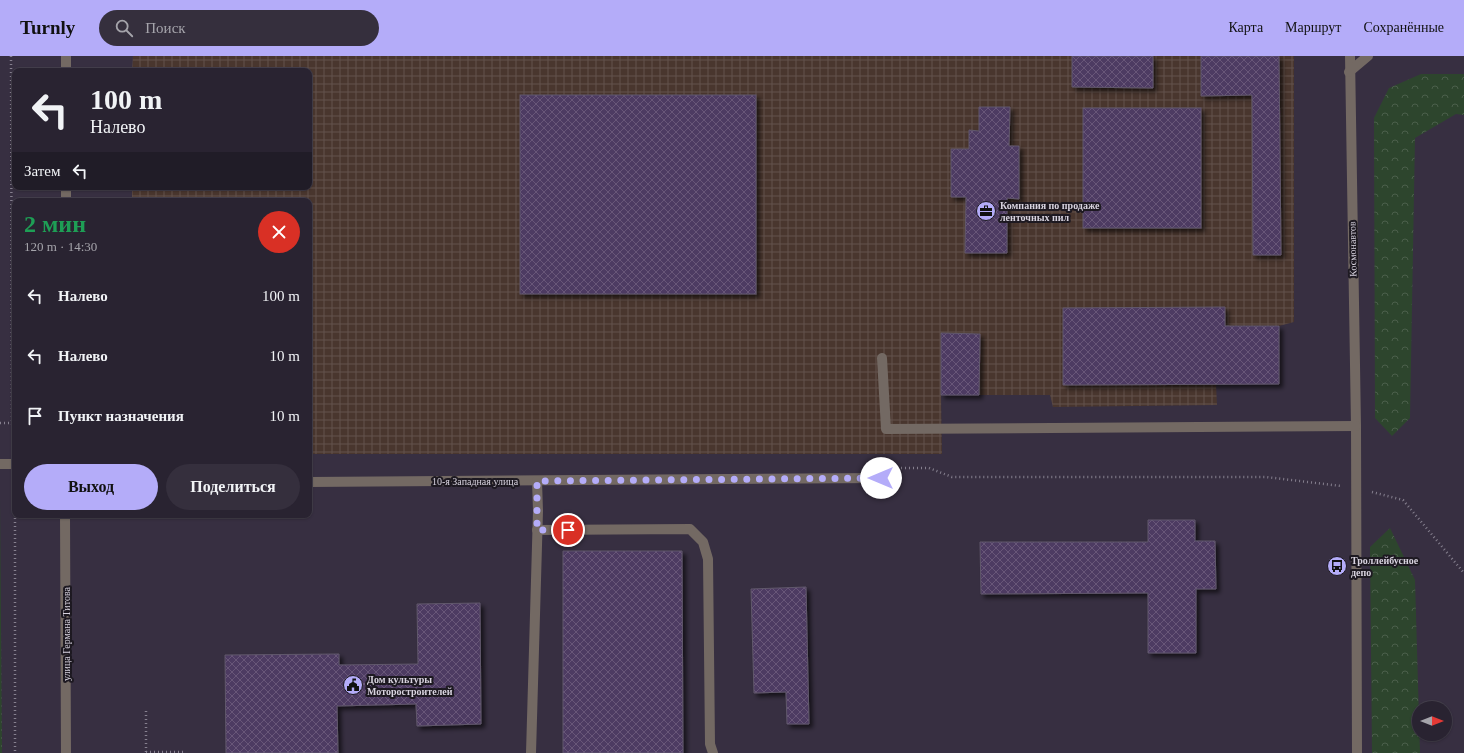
<!DOCTYPE html>
<html lang="ru">
<meta charset="utf-8">
<style>
:root{--surface:#292331;--page:#352f3d;--text:#f1f3f6;--muted:#a5a4ab;--line:#45404d;--accent:#b4acf9}
body{margin:0;font-family:"Times New Roman",serif;background:var(--page);color:var(--text);height:100vh;display:flex;flex-direction:column;font-size:15px;white-space:nowrap}
*{box-sizing:border-box;margin:0}
p{font-size:13px;color:var(--muted)}
.icon{flex:none;width:22px;height:22px;fill:none;stroke:currentColor;stroke-width:2;stroke-linecap:round;stroke-linejoin:round}
.map{position:relative;flex:1;overflow:hidden}
.details{position:absolute;left:12px;top:142px;width:300px;height:320px;display:flex;flex-direction:column;background:var(--surface);border-radius:8px;box-shadow:0 1px 3px #0004,0 0 0 1px var(--line)}
.details>*{flex:none}
.top-card{position:absolute;left:12px;top:12px;width:300px;height:122px;border-radius:8px;box-shadow:0 1px 3px #0004,0 0 0 1px var(--line);background:#292331;color:var(--text);overflow:hidden}
.needle{width:26px;rotate:90deg}
.tools{position:absolute;left:1412px;top:645px;display:grid;gap:8px}
.tools a{display:grid;place-items:center;width:40px;height:40px;border-radius:50%;background:var(--surface);box-shadow:0 1px 3px #0004,0 0 0 1px var(--line);font-size:20px}
.pin{position:absolute;display:grid;place-items:center;width:34px;height:34px;color:#fff;margin:-17px;border:2px solid #fff;border-radius:50%;box-shadow:0 1px 4px #0007}
.me{position:absolute;width:44px;margin:-22px;rotate:270deg;stroke-linejoin:round;filter:drop-shadow(0 0 3px #0008)}
.turn{display:flex;align-items:center;gap:14px;height:84px;padding:0 12px;font-size:18px}
.turn .icon{width:52px;height:52px;stroke-width:2.5}
.turn b{display:block;font-size:28px;line-height:34px}
.then{display:flex;align-items:center;height:38px;padding:0 12px;background:#0003;gap:8px;font-size:15px}
.round{display:grid;place-items:center;flex:none;width:42px;height:42px;border-radius:21px;background:var(--page)}
.headline{display:flex;align-items:center;justify-content:space-between;height:68px;padding:0 12px}
h1{font-size:24px;font-weight:800;line-height:30px;color:#1e9e55}
.cta{display:flex;gap:8px;margin-top:auto;padding:8px 12px}
.cta a{flex:1;height:46px;border-radius:24px;background:var(--accent);color:#111;font-size:16px;font-weight:800;line-height:46px;text-align:center}
.cta a+a{background:var(--page);color:var(--text)}
ul{padding:0;list-style:none}
li{display:flex;align-items:center;gap:12px;height:60px;padding:0 12px}
li div{flex:1}
li b{display:block;font-size:15px}
li em{font-style:normal}
header{display:flex;align-items:center;gap:24px;box-sizing:border-box;height:56px;padding:0 20px;background:var(--accent);color:#111}
header strong{font-size:19px}
nav{display:flex;gap:22px;margin-inline-start:auto;font-size:14px}
.search{width:280px;height:36px;background:var(--page);display:flex;align-items:center;gap:10px;box-sizing:border-box;padding:0 14px;border-radius:22px;color:var(--muted);font-size:15px}
.map>svg:first-child{display:block}
.industrial{fill:url(#industrial-grid)}
.forest{fill:url(#forest-crowns)}
.park{fill:url(#park-dots)}
.building{fill:url(#building-cross-hatch);stroke:#61586c;filter:url(#shadow)}
.lines{fill:none;stroke-linecap:round;stroke-linejoin:round}
.path{stroke:#86808f;stroke-width:2.5;stroke-dasharray:1 3;stroke-linecap:butt}
.minor{stroke:#736963;stroke-width:10}
.route{stroke:#b4acf9;stroke-width:7;stroke-dasharray:0 12.6}
.labels{text-anchor:middle;stroke-width:4;stroke-linejoin:round;paint-order:stroke}
.poi-label{font-size:10px;font-weight:bold;fill:#d8d3df;stroke:#1d1921;text-anchor:start}
.street-label{font-size:10px;fill:#d8d3df;stroke:#1d1921}
</style>
<header>
<strong>Turnly</strong>
<div class="search"><svg class="icon" aria-label="search" viewBox="0 0 24 24"><circle cx="10" cy="10" r="6"/><path d="M15 15l6 6"/></svg>Поиск</div>
<nav><a>Карта</a><a>Маршрут</a><a>Сохранённые</a></nav>
</header>
<div class="map">
<svg width="1464" height="697" viewBox="0 0 1464 697">
<defs>
<pattern id="industrial-grid" width="8" height="8" patternUnits="userSpaceOnUse"><rect width="8" height="8" fill="#49362e"/><path d="M0 4h8M4 0v8" fill="none" stroke="#62524c"/></pattern>
<pattern id="forest-crowns" width="20" height="18" patternUnits="userSpaceOnUse"><rect width="20" height="18" fill="#2d452d"/><path d="M2 6a3 3 0 1 1 6 0M12 15a3 3 0 1 1 6 0" fill="none" stroke="#4b5f4b"/></pattern>
<pattern id="park-dots" width="8" height="8" patternUnits="userSpaceOnUse"><rect width="8" height="8" fill="#2d452d"/><path d="M2 2h.1M6 6h.1" fill="none" stroke="#4b5f4b" stroke-width="1.8" stroke-linecap="round"/></pattern>
<pattern id="building-cross-hatch" width="8" height="8" patternUnits="userSpaceOnUse"><rect width="8" height="8" fill="#4e3b62"/><path d="M0 0l8 8M0 8l8-8" fill="none" stroke="#675678"/></pattern>
<filter id="shadow"><feDropShadow dx="3.5" dy="3.5" stdDeviation="2" flood-color="#0009"/></filter>
</defs>
<rect width="100%" height="100%" fill="#372f41"/>
<!-- industrial -->
<path class="industrial" d="M 133,0 L 1294,0 L 1294,266 L 1279,270 L 1279,328 L 1216,328 L 1217,349 L 1053,351 L 1050,339 L 941,339 L 942,398 L 309,398 L 309,145 L 132,145 L 132,131 L 309,131 L 309,15 L 132,15 Z"/>
<!-- forest -->
<g class="forest">
<path d="M 1421,18 L 1464,18 L 1464,59 L 1456,58 L 1415,82 L 1410,362 L 1392,380 L 1375,362 L 1374,62 L 1389,32 Z"/>
<path d="M 1390,472 L 1415,524 L 1420,697 L 1372,697 L 1370,491 Z"/>
</g>
<!-- park -->
<path class="park" d="M 0,440 L 2,697 L 0,697 Z"/>
<!-- building -->
<g class="building">
<path d="M 1072,0 L 1153,0 L 1153,32 L 1072,31 Z"/>
<path d="M 1201,0 L 1279,0 L 1281,199 L 1253,199 L 1252,39 L 1201,40 Z"/>
<rect x="520" y="39" width="236" height="199"/>
<path d="M 979,51 L 1010,51 L 1009,90 L 1019,90 L 1019,143 L 1007,142 L 1007,197 L 965,197 L 966,141 L 951,141 L 951,93 L 969,93 L 969,74 L 979,75 Z"/>
<rect x="1083" y="52" width="118" height="120"/>
<path d="M 1225,251 L 1225,270 L 1279,270 L 1279,328 L 1063,329 L 1063,252 Z"/>
<path d="M 941,277 L 980,278 L 979,339 L 941,339 Z"/>
<path d="M 1148,464 L 1195,464 L 1195,485 L 1215,485 L 1216,533 L 1196,533 L 1196,597 L 1148,597 L 1148,537 L 981,538 L 980,486 L 1148,486 Z"/>
<path d="M 563,495 L 682,495 L 683,697 L 563,697 Z"/>
<path d="M 806,531 L 809,668 L 787,668 L 786,636 L 754,637 L 751,533 Z"/>
<path d="M 480,547 L 481,668 L 417,670 L 416,648 L 337,650 L 338,697 L 226,697 L 225,599 L 339,598 L 339,609 L 418,608 L 417,548 Z"/>
</g>
<g class="lines">
<!-- path -->
<g class="path">
<path d="M 11,0 L 12,367 L 14,393"/>
<path d="M 0,367 L 12,367"/>
<path d="M 893,412 L 929,412 L 952,421 L 1266,421 L 1341,430"/>
<path d="M 15,430 L 15,697"/>
<path d="M 1372,436 L 1403,444 L 1464,517"/>
<path d="M 146,655 L 146,697"/>
<path d="M 146,696 L 183,696"/>
</g>
<!-- minor -->
<g class="minor">
<path d="M 1350,0 L 1356,370 L 1357,697"/>
<path d="M 66,15 L 66,0"/>
<path d="M 1349,16 L 1368,0"/>
<path d="M 66,145 L 66,131"/>
<path d="M 882,302 L 886,373 L 1356,370"/>
<path d="M 0,408 L 15,408"/>
<path d="M 309,426 L 881,422"/>
<path d="M 65,459 L 66,697"/>
<path d="M 537,474 L 690,473 L 703,486 L 708,503 L 710,688 L 713,697"/>
<path d="M 531,697 L 538,455 L 537,425"/>
</g>
</g>
<g class="lines">
<!-- route -->
<path class="route" d="M 568,474 L 537,474 L 537,425 L 881,422"/>
</g>
<!-- icons -->
<defs>
<g id="office-disc" transform="scale(1)"><circle r="9.5" fill="#b4acf9" stroke="#1d1921"/><path d="M-6-3h4V-5.5h4V-3h4V5H-6ZM-1-4.5V-3h2v-1.5ZM-6 0V1H6V0Z" fill="#111"/></g>
<g id="bus-disc" transform="scale(1)"><circle r="9.5" fill="#b4acf9" stroke="#1d1921"/><path d="M-5-6H5V4H4V6H2V4H-2V6H-4V4H-5ZM-3.5-4V0h7V-4ZM-3.5 1.2v1.5H-2V1.2ZM2 1.2v1.5H3.5V1.2Z" fill="#111"/></g>
<g id="civic-disc" transform="scale(1)"><circle r="9.5" fill="#b4acf9" stroke="#1d1921"/><path d="M-.6-6.5H3V-4.5H.6V-3L4-1V1h2V6H-6V1h2V-1L-.6-3ZM-1.2 2.5V6h2.4V2.5Z" fill="#111"/></g>
</defs>
<g fill-rule="evenodd">
<use href="#office-disc" x="986" y="155"/>
<use href="#bus-disc" x="1337" y="510"/>
<use href="#civic-disc" x="353" y="629"/>
</g>
<g class="labels">
<!-- poi labels -->
<g class="poi-label">
<text x="1000" y="153">Компания по продаже<tspan x="1000" dy="12">ленточных пил</tspan></text>
<text x="1351" y="508">Троллейбусное<tspan x="1351" dy="12">депо</tspan></text>
<text x="367" y="627">Дом культуры<tspan x="367" dy="12">Моторостроителей</tspan></text>
</g>
<!-- street labels -->
<g class="street-label">
<text transform="translate(1352 193) rotate(-91)" y="4">Космонавтов</text>
<text x="475" y="429">10-я Западная улица</text>
<text transform="translate(66 578) rotate(-90)" y="4">улица Германа Титова</text>
</g>
</g>
</svg>
<div class="tools">
<a><svg class="needle" viewBox="-14 -14 28 28"><path d="M0-13l5 13h-10z" fill="#e53935"/><path d="M0 13l5-13h-10z" fill="#a5a4ab"/></svg></a>
</div>
<div class="pin" style="left:568px;top:474px;background:#d93025"><svg class="icon" aria-label="arrive" viewBox="0 0 24 24"><path d="M6 21V4h12l-3 4 3 4H6"/></svg></div>
<svg class="me" style="left:881px;top:422px" viewBox="-20 -20 40 40"><circle r="19" fill="#fff"/><path d="M0-13L10 11 0 6-10 11z" fill="#b4acf9"/></svg>
<div class="top-card">
<div class="turn"><svg class="icon" aria-label="left" viewBox="0 0 24 24"><path d="M17 20v-9H6M10 6l-5 5 5 5"/></svg><div><b>100 m</b>Налево</div></div>
<div class="then">Затем<svg class="icon" aria-label="left" viewBox="0 0 24 24"><path d="M17 20v-9H6M10 6l-5 5 5 5"/></svg></div>
</div>
<section class="details">
<div class="headline"><div><h1>2 мин</h1><p>120 m · 14:30</p></div><a class="round" style="background:#d93025;color:#fff"><svg class="icon" aria-label="close" viewBox="0 0 24 24"><path d="M6 6l12 12M18 6L6 18"/></svg></a></div>
<ul>
<li><svg class="icon" aria-label="left" viewBox="0 0 24 24"><path d="M17 20v-9H6M10 6l-5 5 5 5"/></svg><div><b>Налево</b></div><em>100 m</em></li>
<li><svg class="icon" aria-label="left" viewBox="0 0 24 24"><path d="M17 20v-9H6M10 6l-5 5 5 5"/></svg><div><b>Налево</b></div><em>10 m</em></li>
<li><svg class="icon" aria-label="arrive" viewBox="0 0 24 24"><path d="M6 21V4h12l-3 4 3 4H6"/></svg><div><b>Пункт назначения</b></div><em>10 m</em></li>
</ul>
<div class="cta"><a>Выход</a><a>Поделиться</a></div>
</section>
</div>
